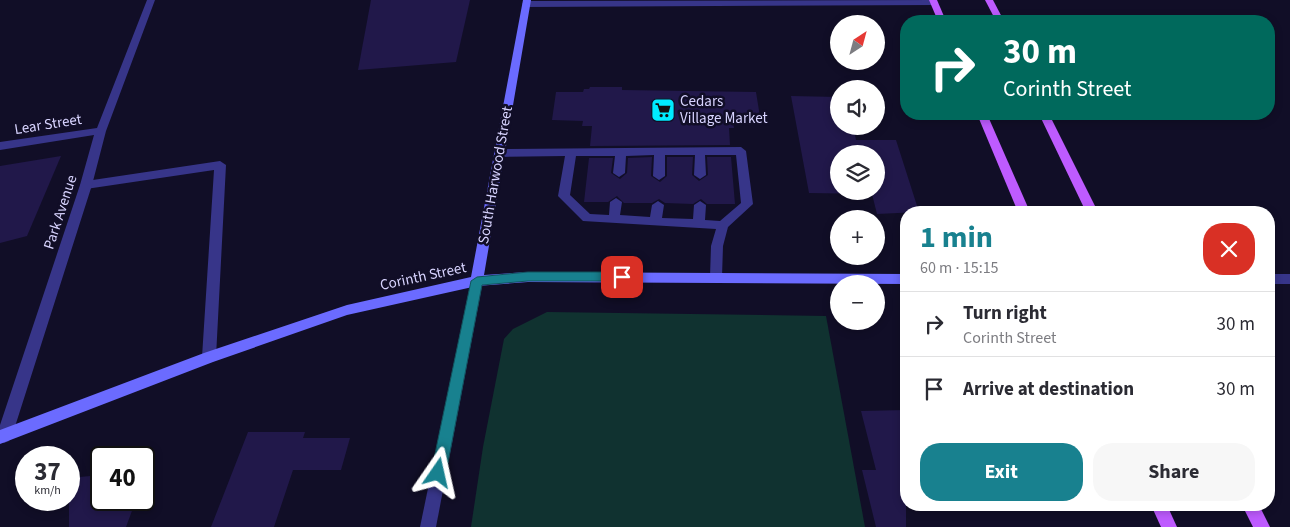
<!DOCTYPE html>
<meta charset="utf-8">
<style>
:root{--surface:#fff;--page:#f7f7f7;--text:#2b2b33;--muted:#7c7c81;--line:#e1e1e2;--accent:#18818f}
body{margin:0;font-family:"Source Sans 3",sans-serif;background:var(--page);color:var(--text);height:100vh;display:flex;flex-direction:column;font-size:19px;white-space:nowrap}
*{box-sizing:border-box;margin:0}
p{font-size:16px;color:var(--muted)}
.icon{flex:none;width:28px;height:28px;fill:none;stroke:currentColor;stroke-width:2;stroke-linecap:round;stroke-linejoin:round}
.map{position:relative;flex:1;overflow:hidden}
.panel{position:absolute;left:900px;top:206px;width:375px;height:305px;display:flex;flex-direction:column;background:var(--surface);border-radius:20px;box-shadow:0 2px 8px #0003}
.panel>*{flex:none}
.top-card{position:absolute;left:900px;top:15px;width:375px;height:105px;border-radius:20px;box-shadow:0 2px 8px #0003;background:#00695c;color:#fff;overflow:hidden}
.needle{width:32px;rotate:36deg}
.controls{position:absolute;left:830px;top:15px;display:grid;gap:10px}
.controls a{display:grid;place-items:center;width:55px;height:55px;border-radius:50%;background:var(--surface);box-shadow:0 2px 8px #0003;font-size:25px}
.speed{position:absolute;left:15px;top:446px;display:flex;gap:10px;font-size:25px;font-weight:700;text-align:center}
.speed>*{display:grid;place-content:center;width:65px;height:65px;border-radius:50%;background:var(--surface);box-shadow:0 2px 8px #0003;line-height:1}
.speed small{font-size:12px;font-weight:400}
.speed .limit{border:2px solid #111;border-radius:8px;background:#fff;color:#111}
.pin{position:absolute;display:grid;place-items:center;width:42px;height:42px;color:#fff;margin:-21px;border-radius:10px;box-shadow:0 2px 8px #0006}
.me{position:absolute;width:55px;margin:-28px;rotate:11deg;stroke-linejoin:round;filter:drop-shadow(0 0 4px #0008)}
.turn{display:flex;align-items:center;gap:18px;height:105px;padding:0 20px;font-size:22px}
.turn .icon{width:65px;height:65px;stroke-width:2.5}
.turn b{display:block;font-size:35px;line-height:42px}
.round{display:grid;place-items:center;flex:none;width:52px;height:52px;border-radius:20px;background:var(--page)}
.head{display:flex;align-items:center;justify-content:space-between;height:85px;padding:0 20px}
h1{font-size:30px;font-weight:700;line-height:38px;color:var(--accent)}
.button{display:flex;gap:10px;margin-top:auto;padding:10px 20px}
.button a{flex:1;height:58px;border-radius:20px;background:var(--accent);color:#fff;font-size:20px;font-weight:700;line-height:58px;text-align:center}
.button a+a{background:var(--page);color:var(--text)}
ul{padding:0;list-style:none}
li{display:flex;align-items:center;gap:15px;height:65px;padding:0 20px;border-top:1px solid var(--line)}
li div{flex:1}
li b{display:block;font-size:19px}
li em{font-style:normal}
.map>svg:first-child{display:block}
.green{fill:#103230}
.building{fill:#21184a;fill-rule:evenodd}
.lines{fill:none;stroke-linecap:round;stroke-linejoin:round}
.service{fill:#373589;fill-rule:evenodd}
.minor{fill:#373589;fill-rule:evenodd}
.tertiary{fill:#373589;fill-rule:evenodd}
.secondary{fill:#6b6bff;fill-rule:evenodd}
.primary{fill:#be5bff;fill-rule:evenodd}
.route{fill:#18818f;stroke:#10545d}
.labels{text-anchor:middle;stroke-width:5;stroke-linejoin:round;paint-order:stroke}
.poi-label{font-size:15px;fill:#d8d4ff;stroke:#110e27;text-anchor:start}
.street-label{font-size:15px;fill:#d8d4ff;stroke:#110e27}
</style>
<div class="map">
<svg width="1290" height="527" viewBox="0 0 1290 527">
<rect width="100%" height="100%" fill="#110e27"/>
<!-- green -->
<path class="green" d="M 547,312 L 826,316 L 865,527 L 471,527 L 483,447 L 504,339 L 513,329 Z"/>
<!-- building -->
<g class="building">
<path d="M 371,0 L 470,0 L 456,62 L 358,70 Z"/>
<path d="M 590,87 L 622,87 L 622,90 L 756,92 L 761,123 L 733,122 L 734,128 L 729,128 L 730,145 L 590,146 L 592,126 L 582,126 L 583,121 L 552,120 L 556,92 L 583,92 L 584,89 L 589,89 Z"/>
<path d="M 791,96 L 839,97 L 839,126 L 853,126 L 856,140 L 896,140 L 919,212 L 877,214 L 872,194 L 809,193 ZM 839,154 L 876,154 L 876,191 L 839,191 Z"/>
<path d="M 61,156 L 27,236 L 0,243 L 0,166 Z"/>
<path d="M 652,157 L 651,176 L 660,182 L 667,176 L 667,157 L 693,157 L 692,175 L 699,181 L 708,175 L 707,157 L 731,157 L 735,204 L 707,204 L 701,199 L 693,204 L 665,203 L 659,199 L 652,203 L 624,203 L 617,196 L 608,202 L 584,202 L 589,158 L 613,158 L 611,173 L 620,179 L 627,173 L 628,158 Z"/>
<path d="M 906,410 L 906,527 L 876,527 L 862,470 L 876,470 L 861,411 Z"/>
<path d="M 248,432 L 305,432 L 303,438 L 350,438 L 341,470 L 293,470 L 274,527 L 211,527 Z"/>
<path d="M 101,475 L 101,500 L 136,500 L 126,527 L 69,527 L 69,478 Z"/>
</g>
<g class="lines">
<!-- service -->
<g class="service">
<path d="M 741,147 L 746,151 L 753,204 L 728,227 L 723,246 L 722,277 L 720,280 L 712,280 L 710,277 L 711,246 L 716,229 L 583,221 L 558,196 L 565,156 L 499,157 L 494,153 L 499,149 ZM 654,155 L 653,176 L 659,180 L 665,176 L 665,155 L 695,155 L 694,175 L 700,179 L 706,175 L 705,155 L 736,155 L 741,203 L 720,221 L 705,220 L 706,205 L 700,201 L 694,205 L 693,219 L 662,218 L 664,205 L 658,201 L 652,205 L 650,217 L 620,215 L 622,202 L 616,198 L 610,202 L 609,215 L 590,214 L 570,195 L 576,156 L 615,156 L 613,173 L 619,177 L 625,173 L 626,156 Z"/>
<path d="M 220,161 L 226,165 L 216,357 L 214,361 L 209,363 L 204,361 L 202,357 L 214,170 L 86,189 L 80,185 L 86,181 Z"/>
</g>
<!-- minor -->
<g class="minor">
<path d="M 147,0 L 155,0 L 106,131 L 92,185 L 12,436 L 9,441 L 4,443 L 0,441 L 0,425 L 80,185 L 94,135 L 0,150 L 0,142 L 97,128 Z"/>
<path d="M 934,0 L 937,1 L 937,5 L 526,7 L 522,4 L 526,1 Z"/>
<rect x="1269" y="274" width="21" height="10"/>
</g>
<!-- tertiary -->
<path class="tertiary" d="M 477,276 L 482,277 L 483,281 L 436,527 L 420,527 L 471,281 L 472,277 Z"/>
<!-- secondary -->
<path class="secondary" d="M 523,0 L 531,0 L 484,275 L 528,272 L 906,274 L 906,284 L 528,282 L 477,286 L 347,315 L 213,362 L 0,444 L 0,430 L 204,353 L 347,305 L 471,277 Z"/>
<!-- primary -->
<g class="primary">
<path d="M 929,0 L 937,0 L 946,21 L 938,21 Z"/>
<path d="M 985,0 L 993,0 L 1004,21 L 996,21 Z"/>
<path d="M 977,114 L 987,114 L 1030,212 L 1018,212 Z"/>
<path d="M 1039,114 L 1049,114 L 1098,212 L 1086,212 Z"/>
<path d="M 1151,505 L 1167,505 L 1177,527 L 1161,527 Z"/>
<path d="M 1242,505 L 1259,505 L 1270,527 L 1253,527 Z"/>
</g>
</g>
<!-- route -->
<path class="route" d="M 528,272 L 622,272 L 628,277 L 622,281 L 528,281 L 482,285 L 446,473 L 444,478 L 438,480 L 433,478 L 431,473 L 471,281 L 477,277 Z"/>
<!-- icons -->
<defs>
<g id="supermarket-square" transform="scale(1.25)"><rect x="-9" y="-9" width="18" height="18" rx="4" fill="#00ebff" stroke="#110e27"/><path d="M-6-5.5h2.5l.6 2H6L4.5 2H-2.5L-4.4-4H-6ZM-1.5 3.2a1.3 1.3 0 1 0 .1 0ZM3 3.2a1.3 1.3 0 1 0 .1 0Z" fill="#111"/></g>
</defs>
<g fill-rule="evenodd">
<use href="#supermarket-square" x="663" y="110"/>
</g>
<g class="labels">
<!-- poi labels -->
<g class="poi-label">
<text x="680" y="106">Cedars<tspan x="680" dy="17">Village Market</tspan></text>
</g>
<!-- street labels -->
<g class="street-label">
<text transform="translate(48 124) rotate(-9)" y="5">Lear Street</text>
<text transform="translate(495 175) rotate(-80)" y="5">South Harwood Street</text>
<text transform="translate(60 212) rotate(-72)" y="5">Park Avenue</text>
<text transform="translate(423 276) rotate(-12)" y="5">Corinth Street</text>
</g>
</g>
</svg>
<div class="controls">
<a><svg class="needle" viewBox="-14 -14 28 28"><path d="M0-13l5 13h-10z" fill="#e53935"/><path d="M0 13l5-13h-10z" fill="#7c7c81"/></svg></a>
<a><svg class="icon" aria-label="sound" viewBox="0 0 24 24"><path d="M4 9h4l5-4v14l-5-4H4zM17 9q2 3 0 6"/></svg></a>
<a><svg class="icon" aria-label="layers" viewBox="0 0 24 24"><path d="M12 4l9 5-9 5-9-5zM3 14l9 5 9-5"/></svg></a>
<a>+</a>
<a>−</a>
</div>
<div class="speed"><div>37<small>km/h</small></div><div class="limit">40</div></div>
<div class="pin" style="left:622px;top:277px;background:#d93025"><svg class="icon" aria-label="arrive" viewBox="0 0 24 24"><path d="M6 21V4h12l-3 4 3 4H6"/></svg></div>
<svg class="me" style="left:438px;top:473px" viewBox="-20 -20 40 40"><path d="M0-17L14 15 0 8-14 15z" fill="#18818f" stroke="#fff" stroke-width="4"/></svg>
<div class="top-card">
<div class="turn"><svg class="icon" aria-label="right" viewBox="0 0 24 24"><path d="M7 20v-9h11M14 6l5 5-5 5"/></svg><div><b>30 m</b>Corinth Street</div></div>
</div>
<section class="panel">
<div class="head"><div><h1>1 min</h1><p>60 m · 15:15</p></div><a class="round" style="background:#d93025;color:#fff"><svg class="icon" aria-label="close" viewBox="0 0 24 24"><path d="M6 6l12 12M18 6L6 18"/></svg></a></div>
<ul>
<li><svg class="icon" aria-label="right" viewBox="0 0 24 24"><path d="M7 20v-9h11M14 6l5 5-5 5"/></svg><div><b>Turn right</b><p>Corinth Street</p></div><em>30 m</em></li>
<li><svg class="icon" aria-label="arrive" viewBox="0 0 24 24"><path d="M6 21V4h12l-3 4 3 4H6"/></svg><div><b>Arrive at destination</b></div><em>30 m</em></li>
</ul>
<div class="button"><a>Exit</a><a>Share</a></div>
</section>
</div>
